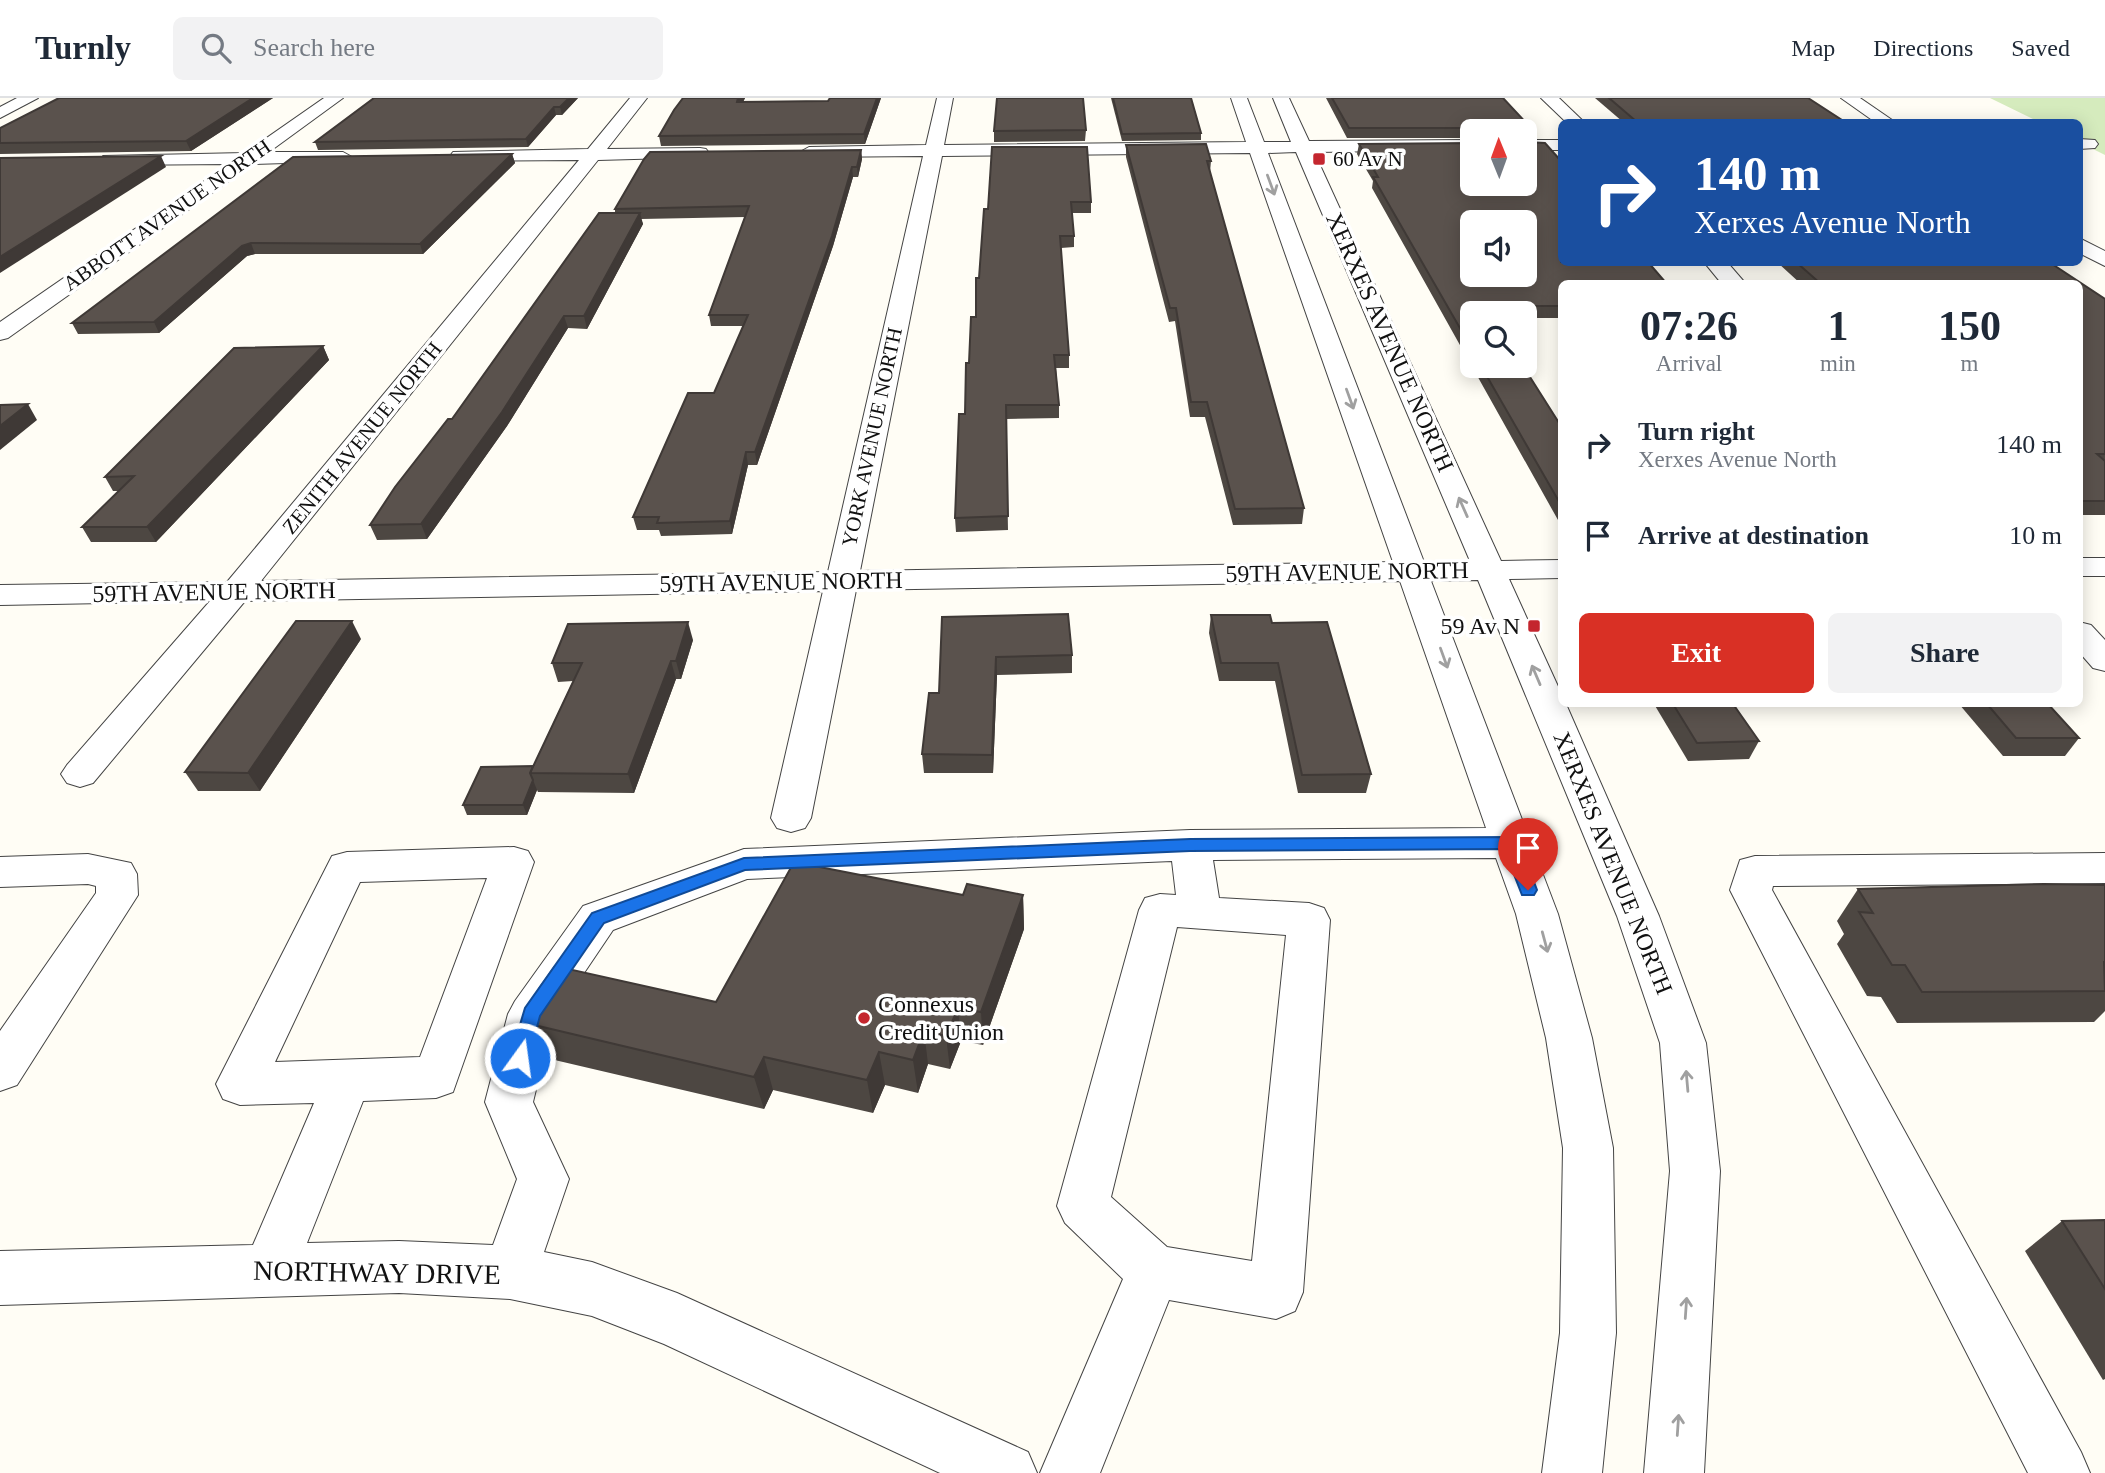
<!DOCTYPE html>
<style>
:root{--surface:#fff;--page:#f2f2f3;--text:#1f2937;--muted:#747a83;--line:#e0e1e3;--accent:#d93025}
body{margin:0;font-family:"Times New Roman",serif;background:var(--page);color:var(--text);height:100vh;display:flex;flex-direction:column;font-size:26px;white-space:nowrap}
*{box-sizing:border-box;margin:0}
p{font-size:23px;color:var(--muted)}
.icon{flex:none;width:38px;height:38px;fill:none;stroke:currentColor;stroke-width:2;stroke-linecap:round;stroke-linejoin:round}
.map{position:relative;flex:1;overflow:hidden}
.drawer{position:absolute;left:1558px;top:182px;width:525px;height:427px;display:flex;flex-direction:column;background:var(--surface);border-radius:10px;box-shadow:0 4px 18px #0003}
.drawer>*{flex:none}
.hud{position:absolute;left:1558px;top:21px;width:525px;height:147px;border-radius:10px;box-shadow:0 4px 18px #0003;background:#1a4fa0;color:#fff;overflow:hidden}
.needle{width:46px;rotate:359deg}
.controls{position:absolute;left:1460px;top:21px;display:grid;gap:14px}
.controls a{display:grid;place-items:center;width:77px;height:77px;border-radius:10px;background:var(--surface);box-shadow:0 4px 18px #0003;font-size:35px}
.pin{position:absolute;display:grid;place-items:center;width:60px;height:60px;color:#fff;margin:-72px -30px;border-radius:50% 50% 50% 0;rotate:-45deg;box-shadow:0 0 7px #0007}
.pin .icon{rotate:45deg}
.me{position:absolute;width:77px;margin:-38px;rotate:14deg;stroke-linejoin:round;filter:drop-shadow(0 0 5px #0008)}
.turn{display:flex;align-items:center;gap:24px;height:147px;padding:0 21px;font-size:32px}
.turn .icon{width:91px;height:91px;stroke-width:2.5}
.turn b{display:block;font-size:49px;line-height:60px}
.eta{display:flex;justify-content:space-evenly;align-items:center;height:119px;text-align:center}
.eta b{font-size:42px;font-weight:800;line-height:49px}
.action{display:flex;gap:14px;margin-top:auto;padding:14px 21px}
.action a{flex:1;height:80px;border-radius:10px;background:var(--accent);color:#fff;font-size:28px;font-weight:800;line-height:80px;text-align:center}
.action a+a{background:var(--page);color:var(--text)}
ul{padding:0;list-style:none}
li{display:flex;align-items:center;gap:21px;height:91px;padding:0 21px}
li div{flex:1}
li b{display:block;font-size:26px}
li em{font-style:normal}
header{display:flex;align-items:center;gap:42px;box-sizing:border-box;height:98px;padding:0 35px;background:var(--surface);border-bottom:2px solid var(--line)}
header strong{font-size:33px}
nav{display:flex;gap:38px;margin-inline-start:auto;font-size:24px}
.search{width:490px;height:63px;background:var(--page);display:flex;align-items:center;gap:18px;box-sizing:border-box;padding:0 24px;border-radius:10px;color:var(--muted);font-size:26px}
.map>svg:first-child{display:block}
.green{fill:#d5ebbd}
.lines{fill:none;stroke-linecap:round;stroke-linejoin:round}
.minor-casing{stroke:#444;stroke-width:2}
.minor{fill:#fff;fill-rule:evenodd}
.wall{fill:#4d4742}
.shaded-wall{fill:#3f3936}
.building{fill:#5a524d;stroke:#3f3936;stroke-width:2;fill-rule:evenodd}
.oneway{stroke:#a0a0a0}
.route{fill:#1a73e8;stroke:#114b97;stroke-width:2}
.poi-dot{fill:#c4262e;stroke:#fff;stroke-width:2.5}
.labels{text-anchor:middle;stroke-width:7;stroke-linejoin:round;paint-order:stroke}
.far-poi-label{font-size:21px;fill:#111;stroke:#fff;text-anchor:start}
.far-street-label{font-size:21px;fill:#111;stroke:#fff}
.street-label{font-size:24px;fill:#111;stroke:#fff}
.poi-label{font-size:24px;fill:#111;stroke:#fff;text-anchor:end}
.near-street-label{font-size:28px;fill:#111;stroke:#fff}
</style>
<header>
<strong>Turnly</strong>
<div class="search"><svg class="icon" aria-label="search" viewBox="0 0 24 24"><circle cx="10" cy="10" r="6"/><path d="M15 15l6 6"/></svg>Search here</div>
<nav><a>Map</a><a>Directions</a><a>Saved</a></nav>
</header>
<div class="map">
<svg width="2105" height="1375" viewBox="0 0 2105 1375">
<rect width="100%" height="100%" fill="#fffdf5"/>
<!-- green -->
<path class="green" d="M 1990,0 L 2105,0 L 2105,57 L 2079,44 L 2079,24 L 2039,24 Z"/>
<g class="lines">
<!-- minor casing -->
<g class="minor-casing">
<g id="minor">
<path d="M 17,0 L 38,0 L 0,20 L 0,9 Z"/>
<path d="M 324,0 L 343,0 L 269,54 L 343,54 L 352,59 L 349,63 L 253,66 L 8,240 L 0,242 L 0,224 L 229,66 L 109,67 L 103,66 L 100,62 L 103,58 L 245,55 Z"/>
<path d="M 630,0 L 647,0 L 607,51 L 700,50 L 706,51 L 709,55 L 706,59 L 598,62 L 261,483 L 828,474 L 923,58 L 809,59 L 800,54 L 809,49 L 926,47 L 937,0 L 953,0 L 944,47 L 1246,44 L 1231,0 L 1247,0 L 1264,44 L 1291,44 L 1273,0 L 1289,0 L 1309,43 L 1472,42 L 1472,52 L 1314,54 L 1501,463 L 1561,462 L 1561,480 L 1509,481 L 1561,595 L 1561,606 L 1566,606 L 1659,818 L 1706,945 L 1720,1073 L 1704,1375 L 1644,1375 L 1670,1073 L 1660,945 L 1617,818 L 1478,482 L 1431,483 L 1558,816 L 1592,940 L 1613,1050 L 1616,1235 L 1602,1375 L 1542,1375 L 1560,1235 L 1563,1050 L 1546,940 L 1516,816 L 1496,760 L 1213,762 L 1219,800 L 1309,805 L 1324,810 L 1330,822 L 1303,1194 L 1295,1213 L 1276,1221 L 1169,1202 L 1100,1375 L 1040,1375 L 1123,1181 L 1065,1125 L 1057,1108 L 1139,812 L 1145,800 L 1160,796 L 1176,797 L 1172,763 L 747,781 L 613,832 L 553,921 L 533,1004 L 569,1081 L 544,1154 L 592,1164 L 677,1195 L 1028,1354 L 1037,1375 L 940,1375 L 664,1246 L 592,1218 L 510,1201 L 399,1195 L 0,1207 L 0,1153 L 253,1147 L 314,1005 L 240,1007 L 223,1001 L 216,986 L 332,758 L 347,754 L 514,749 L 528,753 L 534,764 L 453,994 L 436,1000 L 363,1003 L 307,1145 L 399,1143 L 493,1147 L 517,1081 L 485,1004 L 508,916 L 515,903 L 583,808 L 744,751 L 1190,732 L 1486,730 L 1400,483 L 856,492 L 811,720 L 805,730 L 791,734 L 777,730 L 771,720 L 823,493 L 245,503 L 93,685 L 80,689 L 67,685 L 61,676 L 67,667 L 210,503 L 0,507 L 0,487 L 227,484 L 579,62 L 459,63 L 453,62 L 450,58 L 453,54 L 588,51 ZM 1296,54 L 1470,463 L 1424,464 L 1268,55 ZM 1250,55 L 1393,464 L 860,473 L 942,58 ZM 487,780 L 420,959 L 275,964 L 360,784 ZM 1177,829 L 1286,837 L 1252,1163 L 1167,1149 L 1111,1099 Z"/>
<path d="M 1541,0 L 1559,0 L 1584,24 L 1566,24 Z"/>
<path d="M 1841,0 L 1860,0 L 1895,24 L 1875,24 Z"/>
<path d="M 2079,41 L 2095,42 L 2098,46 L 2095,50 L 2079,51 Z"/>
<rect x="1524" y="42" width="37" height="10"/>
<path d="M 2079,140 L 2105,153 L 2105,168 L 2079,155 Z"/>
<path d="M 1704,164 L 1727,164 L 1746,186 L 1722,186 Z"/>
<rect x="2079" y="460" width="26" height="18"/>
<path d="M 2079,524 L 2091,527 L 2105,542 L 2105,573 L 2093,570 L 2079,554 Z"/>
<path d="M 2105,755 L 2105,785 L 1773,788 L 1772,792 L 2081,1354 L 2090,1375 L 2028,1375 L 1730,792 L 1740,762 L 1755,758 Z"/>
<path d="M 88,756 L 131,765 L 137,776 L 138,797 L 17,987 L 0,993 L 0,933 L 96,795 L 96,788 L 88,786 L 0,789 L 0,759 Z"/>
</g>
</g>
<!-- minor -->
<use href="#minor" class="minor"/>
</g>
<!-- wall -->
<g class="wall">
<path d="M 59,0 L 273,0 L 191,53 L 0,56 L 0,30 Z"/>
<path d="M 578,0 L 562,17 L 556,17 L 528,49 L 318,52 L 315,44 Z"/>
<path d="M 683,0 L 745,0 L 743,4 L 828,3 L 881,0 L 865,46 L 661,48 L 659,38 Z"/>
<path d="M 1111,0 L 1191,0 L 1201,35 L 1201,42 L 1122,43 Z"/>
<path d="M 1326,0 L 1503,0 L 1531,30 L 1528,39 L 1524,41 L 1561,186 L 1561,220 L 1524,220 L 1524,215 L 1472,215 L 1472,268 L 1523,268 L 1561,328 L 1561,422 L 1558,422 L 1372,90 L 1373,83 L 1357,56 L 1359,46 L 1472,45 L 1524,33 L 1472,33 L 1472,40 L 1347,40 Z"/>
<path d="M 1595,0 L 1808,0 L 1845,24 L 1623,24 Z"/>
<path d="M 1086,32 L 1085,43 L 994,44 L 994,33 Z"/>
<path d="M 1126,47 L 1211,63 L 1210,74 L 1304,410 L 1302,426 L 1233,427 L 1205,319 L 1190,319 L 1175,223 L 1169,224 L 1126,59 Z"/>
<path d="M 992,49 L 1091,104 L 1091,115 L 1072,115 L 1074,138 L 1074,149 L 1061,150 L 1069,257 L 1069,270 L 1056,270 L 1059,307 L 1059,320 L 1006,321 L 1008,432 L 956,434 L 955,420 L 969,265 L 976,219 L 979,180 L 988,111 Z"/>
<path d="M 861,52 L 862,61 L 858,79 L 853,79 L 833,148 L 757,367 L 748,367 L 732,436 L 661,438 L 659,432 L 637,432 L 633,419 L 714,295 L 743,228 L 711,228 L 709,217 L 745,119 L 641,121 L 643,126 L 587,231 L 568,230 L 507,328 L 427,441 L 377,442 L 370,427 L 452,321 L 615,115 L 615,111 Z"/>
<path d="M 512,56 L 515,65 L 423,156 L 255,156 L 247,158 L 159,235 L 78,236 L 72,225 L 293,59 Z"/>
<path d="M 1777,164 L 2049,164 L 2105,201 L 2105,417 L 2079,417 L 2079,186 L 1801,186 Z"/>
<path d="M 323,248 L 329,262 L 156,444 L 91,444 L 82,429 L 119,393 L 113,393 L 105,379 Z"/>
<path d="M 1211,517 L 1272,525 L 1371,676 L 1366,695 L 1298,695 L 1275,583 L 1219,583 L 1209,535 Z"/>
<path d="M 942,519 L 1072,557 L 1072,575 L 997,577 L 993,675 L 924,675 L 922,656 L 939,595 Z"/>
<path d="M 361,541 L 260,693 L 198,693 L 185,674 Z"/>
<path d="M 693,542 L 681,581 L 676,581 L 634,695 L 538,694 L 537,692 L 527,717 L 467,717 L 463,707 L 533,668 L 573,583 L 558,584 L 552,565 Z"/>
<path d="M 1654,606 L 1733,606 L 1759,643 L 1749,661 L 1688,663 Z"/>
<path d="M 1959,606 L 2048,606 L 2079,640 L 2065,658 L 2003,658 Z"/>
<path d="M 2105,787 L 2105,913 L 2094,924 L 1897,925 L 1881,899 L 1867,898 L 1837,846 L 1844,836 L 1837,823 L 1858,791 Z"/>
<path d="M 963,797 L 1023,797 L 1024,831 L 983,947 L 961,943 L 950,971 L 928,966 L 918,995 L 885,987 L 873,1015 L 773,992 L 764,1011 L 546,960 L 530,926 L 716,904 Z"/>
<path d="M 2105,1122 L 2105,1281 L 2103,1282 L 2025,1153 L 2062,1123 Z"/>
</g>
<!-- shaded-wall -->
<g class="shaded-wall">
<path d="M 253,0 L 273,0 L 191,53 L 186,43 Z"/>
<path d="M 569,0 L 578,0 L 562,17 L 560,9 Z"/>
<path d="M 738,0 L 745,0 L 738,14 L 737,4 Z"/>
<path d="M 877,0 L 881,0 L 865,46 L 864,36 Z"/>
<path d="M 554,9 L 556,17 L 528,49 L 526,41 Z"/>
<path d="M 1531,30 L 1528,39 L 1524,41 L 1524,32 Z"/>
<path d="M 861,52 L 862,61 L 858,79 L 857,69 Z"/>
<path d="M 512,56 L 515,65 L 423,156 L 420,146 Z"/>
<path d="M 161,58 L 166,69 L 0,175 L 0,159 Z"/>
<path d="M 852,69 L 853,79 L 833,148 L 757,367 L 755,354 Z"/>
<path d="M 640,115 L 643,126 L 587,231 L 584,218 Z"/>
<path d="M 251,145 L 255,156 L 247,158 L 159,235 L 154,224 L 242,148 Z"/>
<path d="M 564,218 L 568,230 L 507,328 L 427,441 L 421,426 Z"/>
<path d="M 323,248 L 329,262 L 156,444 L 147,429 Z"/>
<path d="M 28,306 L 37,322 L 0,352 L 0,328 Z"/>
<path d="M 746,354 L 748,367 L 732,436 L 730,423 Z"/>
<path d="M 352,523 L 361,541 L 260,693 L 248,675 Z"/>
<path d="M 688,524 L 693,542 L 681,581 L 676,563 Z"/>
<path d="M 996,559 L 997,577 L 993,675 L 992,657 Z"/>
<path d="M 671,563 L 676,581 L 634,695 L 628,676 Z"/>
<path d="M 533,682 L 537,692 L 527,717 L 523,707 Z"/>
<path d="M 1023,797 L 1024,831 L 983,947 L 981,914 Z"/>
<path d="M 958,910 L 961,943 L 950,971 L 946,938 Z"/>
<path d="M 924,933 L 928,966 L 918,995 L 913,962 Z"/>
<path d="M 879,954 L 885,987 L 873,1015 L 867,982 Z"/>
<path d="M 764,959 L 773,992 L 764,1011 L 754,979 Z"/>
</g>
<!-- building -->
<g class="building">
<path d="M 59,0 L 253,0 L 186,43 L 0,45 L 0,30 Z"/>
<path d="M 374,0 L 569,0 L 560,9 L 554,9 L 526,41 L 315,44 Z"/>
<path d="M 683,0 L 738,0 L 737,4 L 828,3 L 830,0 L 877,0 L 864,36 L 659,38 L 674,12 Z"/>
<path d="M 997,0 L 1083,0 L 1086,32 L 994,33 Z"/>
<path d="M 1113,0 L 1191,0 L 1201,35 L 1122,36 Z"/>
<path d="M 1332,0 L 1503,0 L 1531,30 L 1524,32 L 1524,33 L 1476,33 L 1476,30 L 1349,30 Z"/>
<path d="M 1609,0 L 1808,0 L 1845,24 L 1637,24 Z"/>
<path d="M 1524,39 L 1525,44 L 1545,45 L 1561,63 L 1561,164 L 1648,164 L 1667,186 L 1561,186 L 1561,208 L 1485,208 L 1489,215 L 1472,215 L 1472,251 L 1373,79 L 1378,79 L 1359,46 L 1472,45 L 1472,86 L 1524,86 ZM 1472,124 L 1524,124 L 1524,177 L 1472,177 Z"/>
<path d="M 1206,46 L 1211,63 L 1207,63 L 1304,410 L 1235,411 L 1207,304 L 1191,304 L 1176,210 L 1170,210 L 1126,47 Z"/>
<path d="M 992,49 L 1087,49 L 1091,104 L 1071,104 L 1074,138 L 1060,138 L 1069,257 L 1054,257 L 1059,307 L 1006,307 L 1008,418 L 955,420 L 959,316 L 965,316 L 966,265 L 969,265 L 971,219 L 976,219 L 976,180 L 979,180 L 984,111 L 988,111 Z"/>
<path d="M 861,52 L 857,69 L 852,69 L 832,138 L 755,354 L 746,354 L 730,423 L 657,425 L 659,419 L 633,419 L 688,295 L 714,295 L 748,217 L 709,217 L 749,108 L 615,111 L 644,61 L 650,54 Z"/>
<path d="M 512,56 L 420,146 L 251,145 L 242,148 L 154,224 L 72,225 L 293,59 Z"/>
<path d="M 161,58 L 0,159 L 0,60 Z"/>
<path d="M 599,115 L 640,115 L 584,218 L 564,218 L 502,314 L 421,426 L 370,427 L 395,389 L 448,321 L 452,321 Z"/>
<path d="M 1796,164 L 2049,164 L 2105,201 L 2105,356 L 2097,356 L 2105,363 L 2105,403 L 2079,403 L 2079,186 L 1821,186 Z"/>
<path d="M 323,248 L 147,429 L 82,429 L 134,378 L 105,379 L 234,250 Z"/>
<path d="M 1481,268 L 1523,268 L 1561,328 L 1561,407 Z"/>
<path d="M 28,306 L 0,328 L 0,307 Z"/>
<path d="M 1068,516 L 1072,557 L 996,559 L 992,657 L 922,656 L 929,595 L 939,595 L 942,519 Z"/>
<path d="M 1211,517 L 1270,517 L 1272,525 L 1327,524 L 1371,676 L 1302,677 L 1278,565 L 1221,565 Z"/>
<path d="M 296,523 L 352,523 L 248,675 L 185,674 Z"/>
<path d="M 688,524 L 676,563 L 671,563 L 628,676 L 530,675 L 582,565 L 552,565 L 568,526 Z"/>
<path d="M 1673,606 L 1733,606 L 1759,643 L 1697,645 Z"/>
<path d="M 1987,606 L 2048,606 L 2079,640 L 2016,640 Z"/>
<path d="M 533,668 L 530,675 L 533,682 L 523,707 L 463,707 L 481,669 Z"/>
<path d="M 794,764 L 963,797 L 967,786 L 1023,797 L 981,914 L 958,910 L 946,938 L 924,933 L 913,962 L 879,954 L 867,982 L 764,959 L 754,979 L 530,926 L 539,891 L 555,868 L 716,904 Z"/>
<path d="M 2044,786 L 2105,787 L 2105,864 L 2104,864 L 2105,893 L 1922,894 L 1905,867 L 1892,867 L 1859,814 L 1873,815 L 1858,791 Z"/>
<path d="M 2105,1122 L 2105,1191 L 2062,1123 Z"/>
</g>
<!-- one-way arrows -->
<defs><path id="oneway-shaft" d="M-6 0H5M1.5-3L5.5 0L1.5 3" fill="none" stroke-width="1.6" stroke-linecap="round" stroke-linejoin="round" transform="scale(1.75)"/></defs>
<g class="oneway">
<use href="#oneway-shaft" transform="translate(1271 87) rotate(70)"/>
<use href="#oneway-shaft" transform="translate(1350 301) rotate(70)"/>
<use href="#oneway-shaft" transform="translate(1463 409) rotate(-114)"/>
<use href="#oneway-shaft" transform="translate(1444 560) rotate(70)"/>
<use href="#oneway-shaft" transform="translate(1536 577) rotate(-113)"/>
<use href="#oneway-shaft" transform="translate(1545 844) rotate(75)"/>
<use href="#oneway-shaft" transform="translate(1687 983) rotate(-95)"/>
<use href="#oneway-shaft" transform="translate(1686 1210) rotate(-86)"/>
<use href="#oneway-shaft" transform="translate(1678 1327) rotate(-86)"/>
</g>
<!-- route -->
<path class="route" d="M 1510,739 L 1519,745 L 1537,792 L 1534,797 L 1522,797 L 1504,751 L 1190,753 L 745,772 L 604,825 L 540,918 L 527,966 L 513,966 L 510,960 L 525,910 L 592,815 L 744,760 L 1190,741 Z"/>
<!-- markers -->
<g class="poi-dot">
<rect x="1312" y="54" width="14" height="14" rx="3.5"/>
<rect x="1527" y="521" width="14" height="14" rx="3.5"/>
<circle cx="864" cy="920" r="7"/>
</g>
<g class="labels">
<!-- far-poi labels -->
<g class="far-poi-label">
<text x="1333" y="68">60 Av N</text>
</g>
<!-- far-street labels -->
<g class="far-street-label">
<text transform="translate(167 117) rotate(-35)" y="7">ABBOTT AVENUE NORTH</text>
<text transform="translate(872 339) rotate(-78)" y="7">YORK AVENUE NORTH</text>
<text transform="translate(362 340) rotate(-51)" y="7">ZENITH AVENUE NORTH</text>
</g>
<!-- street labels -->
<g class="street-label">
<text transform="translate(1390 244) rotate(66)" y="8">XERXES AVENUE NORTH</text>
<text transform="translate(1347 474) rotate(-1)" y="8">59TH AVENUE NORTH</text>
<text transform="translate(781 484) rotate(-1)" y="8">59TH AVENUE NORTH</text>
<text transform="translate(214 494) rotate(-1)" y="8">59TH AVENUE NORTH</text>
<text transform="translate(1613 765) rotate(68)" y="8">XERXES AVENUE NORTH</text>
</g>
<!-- poi labels -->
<g class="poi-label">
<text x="1520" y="536">59 Av N</text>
<text x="878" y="914" text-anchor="start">Connexus<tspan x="878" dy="28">Credit Union</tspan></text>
</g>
<!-- near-street labels -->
<g class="near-street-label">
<text transform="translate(377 1174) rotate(1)" y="10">NORTHWAY DRIVE</text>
</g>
</g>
</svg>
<div class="controls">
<a><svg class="needle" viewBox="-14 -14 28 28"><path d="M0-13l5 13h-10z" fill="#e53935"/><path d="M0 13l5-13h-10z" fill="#747a83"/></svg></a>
<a><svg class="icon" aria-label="sound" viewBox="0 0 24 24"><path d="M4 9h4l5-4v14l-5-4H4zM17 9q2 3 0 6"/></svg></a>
<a><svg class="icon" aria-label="search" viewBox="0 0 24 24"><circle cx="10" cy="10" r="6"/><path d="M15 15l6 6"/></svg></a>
</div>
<div class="pin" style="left:1528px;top:792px;background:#d93025"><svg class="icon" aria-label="arrive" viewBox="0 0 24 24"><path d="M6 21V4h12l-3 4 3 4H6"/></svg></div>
<svg class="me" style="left:520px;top:960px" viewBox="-20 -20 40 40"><circle r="17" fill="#1a73e8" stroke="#fff" stroke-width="3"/><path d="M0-11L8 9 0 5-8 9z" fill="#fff"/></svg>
<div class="hud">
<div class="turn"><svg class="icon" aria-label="right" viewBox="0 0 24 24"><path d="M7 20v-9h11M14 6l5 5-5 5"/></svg><div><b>140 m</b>Xerxes Avenue North</div></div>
</div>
<section class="drawer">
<div class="eta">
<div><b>07:26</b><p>Arrival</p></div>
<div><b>1</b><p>min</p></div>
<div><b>150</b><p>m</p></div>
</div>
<ul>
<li><svg class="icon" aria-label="right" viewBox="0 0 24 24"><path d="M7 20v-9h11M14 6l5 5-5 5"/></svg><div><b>Turn right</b><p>Xerxes Avenue North</p></div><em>140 m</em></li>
<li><svg class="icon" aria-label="arrive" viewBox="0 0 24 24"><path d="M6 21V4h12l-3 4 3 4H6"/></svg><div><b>Arrive at destination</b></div><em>10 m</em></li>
</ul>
<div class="action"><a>Exit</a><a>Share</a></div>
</section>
</div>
